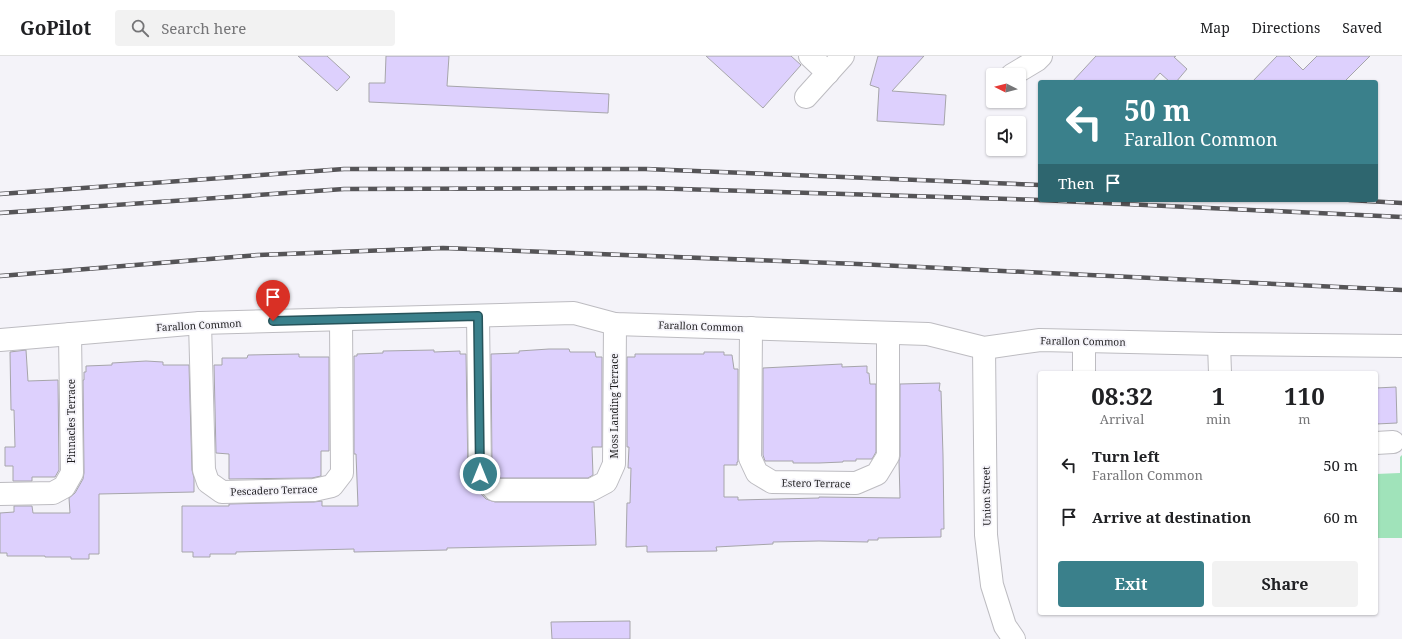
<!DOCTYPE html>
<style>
:root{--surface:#fff;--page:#f2f2f2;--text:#202124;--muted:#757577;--line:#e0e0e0;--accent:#3a808b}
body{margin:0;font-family:"Noto Serif",serif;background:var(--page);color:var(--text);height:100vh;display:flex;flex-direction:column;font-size:15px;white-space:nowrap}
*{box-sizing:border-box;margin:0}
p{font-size:13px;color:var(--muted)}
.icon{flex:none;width:22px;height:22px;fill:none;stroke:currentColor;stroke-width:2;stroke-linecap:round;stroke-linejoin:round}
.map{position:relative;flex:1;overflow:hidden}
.drawer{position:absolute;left:1038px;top:315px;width:340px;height:244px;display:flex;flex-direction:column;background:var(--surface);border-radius:4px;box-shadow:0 1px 3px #0004}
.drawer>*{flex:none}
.guide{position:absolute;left:1038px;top:24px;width:340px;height:122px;border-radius:4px;box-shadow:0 1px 3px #0004;background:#3a808b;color:#fff;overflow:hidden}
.needle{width:26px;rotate:276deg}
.controls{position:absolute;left:986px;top:12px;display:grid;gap:8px}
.controls a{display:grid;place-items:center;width:40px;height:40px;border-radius:4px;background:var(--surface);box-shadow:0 1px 3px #0004;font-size:20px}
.pin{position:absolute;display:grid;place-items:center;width:34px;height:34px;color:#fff;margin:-41px -17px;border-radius:50% 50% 50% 0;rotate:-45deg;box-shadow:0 0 4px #0007}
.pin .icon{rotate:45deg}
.me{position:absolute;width:44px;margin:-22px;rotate:0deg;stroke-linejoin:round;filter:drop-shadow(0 0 3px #0008)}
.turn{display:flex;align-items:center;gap:14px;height:84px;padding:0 20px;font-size:18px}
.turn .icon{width:52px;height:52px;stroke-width:2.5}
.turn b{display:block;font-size:28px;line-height:34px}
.then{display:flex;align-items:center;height:38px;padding:0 20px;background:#0003;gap:8px;font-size:15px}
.eta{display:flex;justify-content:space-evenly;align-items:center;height:68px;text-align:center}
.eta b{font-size:24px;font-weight:700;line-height:28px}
.cta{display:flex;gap:8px;margin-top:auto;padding:8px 20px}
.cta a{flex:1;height:46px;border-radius:4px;background:var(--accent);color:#fff;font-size:16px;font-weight:700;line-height:46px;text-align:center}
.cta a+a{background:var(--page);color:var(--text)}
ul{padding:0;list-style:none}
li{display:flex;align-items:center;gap:12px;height:52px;padding:0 20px}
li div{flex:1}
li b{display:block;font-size:15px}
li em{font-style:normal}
header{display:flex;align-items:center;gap:24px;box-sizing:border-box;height:56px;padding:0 20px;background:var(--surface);border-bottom:1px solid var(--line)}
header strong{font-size:19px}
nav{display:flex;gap:22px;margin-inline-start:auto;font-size:14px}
.search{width:280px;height:36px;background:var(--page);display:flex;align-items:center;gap:10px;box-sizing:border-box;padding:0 14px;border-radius:4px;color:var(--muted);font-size:15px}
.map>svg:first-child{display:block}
.green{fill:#a0e3ba}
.building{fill:#ddd0fd;stroke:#a6a5aa}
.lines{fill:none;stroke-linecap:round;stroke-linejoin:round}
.minor-casing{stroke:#bdbcc1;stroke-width:24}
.minor{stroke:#fff;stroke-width:22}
.rail-casing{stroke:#555457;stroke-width:4.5}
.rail{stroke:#f4f3f9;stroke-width:3;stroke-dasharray:9;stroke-linecap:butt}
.route-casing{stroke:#26535a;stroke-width:10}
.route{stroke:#3a808b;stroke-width:7}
.labels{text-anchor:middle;stroke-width:3.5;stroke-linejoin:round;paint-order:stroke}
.street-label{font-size:10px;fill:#1e1d1f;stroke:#f4f3f9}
</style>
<header>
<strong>GoPilot</strong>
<div class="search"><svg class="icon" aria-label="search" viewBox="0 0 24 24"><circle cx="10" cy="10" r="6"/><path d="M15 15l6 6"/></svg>Search here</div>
<nav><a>Map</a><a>Directions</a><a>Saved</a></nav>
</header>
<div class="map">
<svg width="1402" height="583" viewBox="0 0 1402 583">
<rect width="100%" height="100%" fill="#f4f3f9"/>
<!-- green -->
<path class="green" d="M 1402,399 L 1402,482 L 1376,482 L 1376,418 L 1400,417 L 1400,401 Z"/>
<!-- building -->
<g class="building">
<path d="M 298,0 L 327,0 L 350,21 L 337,35 Z"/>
<path d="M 386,0 L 449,0 L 447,30 L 609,38 L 608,57 L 369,46 L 369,27 L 385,27 Z"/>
<path d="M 706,0 L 791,0 L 801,9 L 763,52 Z"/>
<path d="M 878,0 L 924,0 L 892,35 L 946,39 L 944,69 L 877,65 L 879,32 L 870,29 Z"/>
<path d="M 1096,0 L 1176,0 L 1174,1 L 1187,13 L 1176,26 L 1170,26 L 1160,17 L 1152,26 L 1072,26 Z"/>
<path d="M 1277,0 L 1289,0 L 1303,14 L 1317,0 L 1370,0 L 1344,26 L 1252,26 Z"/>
<path d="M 549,293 L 569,293 L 570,296 L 595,296 L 596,301 L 602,301 L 602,391 L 592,391 L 593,419 L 588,422 L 500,422 L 492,413 L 491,298 L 519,297 L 519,295 Z"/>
<path d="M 26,294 L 28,325 L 58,324 L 59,414 L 55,421 L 32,421 L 32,425 L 13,425 L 13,410 L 5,410 L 5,391 L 15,391 L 14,354 L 11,354 L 10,296 Z"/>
<path d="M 434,294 L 434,296 L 460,295 L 460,298 L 466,298 L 468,418 L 471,427 L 486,443 L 495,446 L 594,446 L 596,489 L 447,492 L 447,494 L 354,496 L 354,493 L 236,496 L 236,498 L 210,498 L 210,501 L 193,501 L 193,496 L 182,496 L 182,450 L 229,450 L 229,448 L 314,446 L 322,445 L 322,450 L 358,450 L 356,398 L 354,398 L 354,300 L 357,300 L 357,298 L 383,297 L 383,295 Z"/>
<path d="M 704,296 L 724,296 L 724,299 L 732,299 L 734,313 L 738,313 L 738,406 L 737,406 L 737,409 L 724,409 L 724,441 L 738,441 L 738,444 L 819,442 L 819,441 L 900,442 L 899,405 L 900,400 L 900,328 L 940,327 L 939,335 L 941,335 L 943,399 L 944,473 L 941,473 L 941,481 L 878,482 L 878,484 L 868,484 L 868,486 L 819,485 L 773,486 L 773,488 L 716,491 L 717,495 L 647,496 L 647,490 L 626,491 L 627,447 L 630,447 L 631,412 L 628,412 L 629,391 L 627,391 L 627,301 L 635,301 L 635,298 L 704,298 Z"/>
<path d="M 299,298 L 299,301 L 329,301 L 329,395 L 321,395 L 321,420 L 312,422 L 229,423 L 229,398 L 216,397 L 214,309 L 222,309 L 222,302 L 247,302 L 248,299 Z"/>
<path d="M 146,305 L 163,306 L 163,309 L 189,309 L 192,414 L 194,422 L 194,436 L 99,438 L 99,498 L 89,498 L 89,503 L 71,503 L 71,501 L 45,501 L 45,500 L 7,500 L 7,497 L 0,497 L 0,457 L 14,456 L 14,450 L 32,450 L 33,457 L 70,457 L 69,442 L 75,437 L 83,423 L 84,417 L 83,324 L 84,324 L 84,316 L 86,316 L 86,310 L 112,309 L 112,307 Z"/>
<path d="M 842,308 L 842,311 L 867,310 L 867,317 L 869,317 L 870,328 L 876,328 L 876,396 L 872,403 L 856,403 L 856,405 L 843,405 L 843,406 L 819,407 L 793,407 L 793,405 L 765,405 L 763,399 L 763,312 Z"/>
<path d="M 1396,331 L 1397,367 L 1376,368 L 1376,332 Z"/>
<path d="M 630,565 L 630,583 L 552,583 L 551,566 Z"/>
</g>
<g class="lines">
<!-- minor casing -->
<g class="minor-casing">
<g id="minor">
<path d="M 810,0 L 828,17"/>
<path d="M 1012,19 L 1037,4 L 1041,0"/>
<path d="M 806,41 L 843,0"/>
<path d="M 478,260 L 480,418 L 495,434 L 591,434 L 606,426 L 614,408 L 615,268"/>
<path d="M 200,267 L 204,414 L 208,426 L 222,436 L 314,434 L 332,430 L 342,417 L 341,263"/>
<path d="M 751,272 L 750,402 L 757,417 L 772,426 L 856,427 L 877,418 L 888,400 L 888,277"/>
<path d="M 0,284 L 200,267 L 574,257 L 615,268 L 928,278 L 984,292 L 1040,284 L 1219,288 L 1402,290"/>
<path d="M 1084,285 L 1084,317"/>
<path d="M 1219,288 L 1220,317"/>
<path d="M 984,292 L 986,479 L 992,529 L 1005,570 L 1014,583"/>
<path d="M 1376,387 L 1393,386"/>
<path d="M 0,438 L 53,437 L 64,431 L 72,417 L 70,278"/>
</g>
</g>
<!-- minor -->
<use href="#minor" class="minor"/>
<!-- rail casing -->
<g class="rail-casing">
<g id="rail">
<path d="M 0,138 L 344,113 L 646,113 L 1040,129"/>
<path d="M 1040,144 L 1402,161"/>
<path d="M 1349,144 L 1402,147"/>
<path d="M 0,157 L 344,133 L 646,132 L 1040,144"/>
<path d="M 0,220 L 258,199 L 443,192 L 858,208 L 1402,234"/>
</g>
</g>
<!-- rail -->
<use href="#rail" class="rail"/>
</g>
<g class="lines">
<!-- route casing -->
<g class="route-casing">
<path id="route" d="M 273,265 L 478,260 L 480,418"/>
</g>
<!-- route -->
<use href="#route" class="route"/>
</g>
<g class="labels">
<!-- street labels -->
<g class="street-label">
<text transform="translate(199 269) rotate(-3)" y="4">Farallon Common</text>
<text transform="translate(701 270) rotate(2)" y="4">Farallon Common</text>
<text transform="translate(1083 285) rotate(1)" y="4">Farallon Common</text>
<text transform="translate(614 350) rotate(-90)" y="4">Moss Landing Terrace</text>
<text transform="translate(71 365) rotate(-90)" y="4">Pinnacles Terrace</text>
<text transform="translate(816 427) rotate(1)" y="4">Estero Terrace</text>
<text transform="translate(274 434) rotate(-2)" y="4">Pescadero Terrace</text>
<text transform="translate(986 440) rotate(-91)" y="4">Union Street</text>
</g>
</g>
</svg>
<div class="controls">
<a><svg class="needle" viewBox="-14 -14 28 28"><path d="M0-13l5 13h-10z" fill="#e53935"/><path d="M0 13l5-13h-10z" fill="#757577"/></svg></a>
<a><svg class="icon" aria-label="sound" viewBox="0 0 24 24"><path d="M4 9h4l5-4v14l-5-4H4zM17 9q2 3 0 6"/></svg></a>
</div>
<div class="pin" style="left:273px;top:265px;background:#d93025"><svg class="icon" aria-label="arrive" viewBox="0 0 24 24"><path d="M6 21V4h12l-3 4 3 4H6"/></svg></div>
<svg class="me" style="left:480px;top:418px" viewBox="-20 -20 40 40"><circle r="17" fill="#3a808b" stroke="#fff" stroke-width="3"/><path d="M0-11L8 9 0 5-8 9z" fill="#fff"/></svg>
<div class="guide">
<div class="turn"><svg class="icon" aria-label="left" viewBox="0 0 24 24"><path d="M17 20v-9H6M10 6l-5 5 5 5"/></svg><div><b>50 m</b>Farallon Common</div></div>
<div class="then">Then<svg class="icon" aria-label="arrive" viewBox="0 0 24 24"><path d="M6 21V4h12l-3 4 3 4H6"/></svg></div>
</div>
<section class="drawer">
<div class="eta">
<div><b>08:32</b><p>Arrival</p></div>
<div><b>1</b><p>min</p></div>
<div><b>110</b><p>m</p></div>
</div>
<ul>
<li><svg class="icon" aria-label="left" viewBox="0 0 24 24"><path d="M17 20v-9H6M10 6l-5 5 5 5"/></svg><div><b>Turn left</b><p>Farallon Common</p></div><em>50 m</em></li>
<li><svg class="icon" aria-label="arrive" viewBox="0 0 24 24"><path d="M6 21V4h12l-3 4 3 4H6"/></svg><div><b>Arrive at destination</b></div><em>60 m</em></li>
</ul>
<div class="cta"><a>Exit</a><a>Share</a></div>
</section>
</div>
